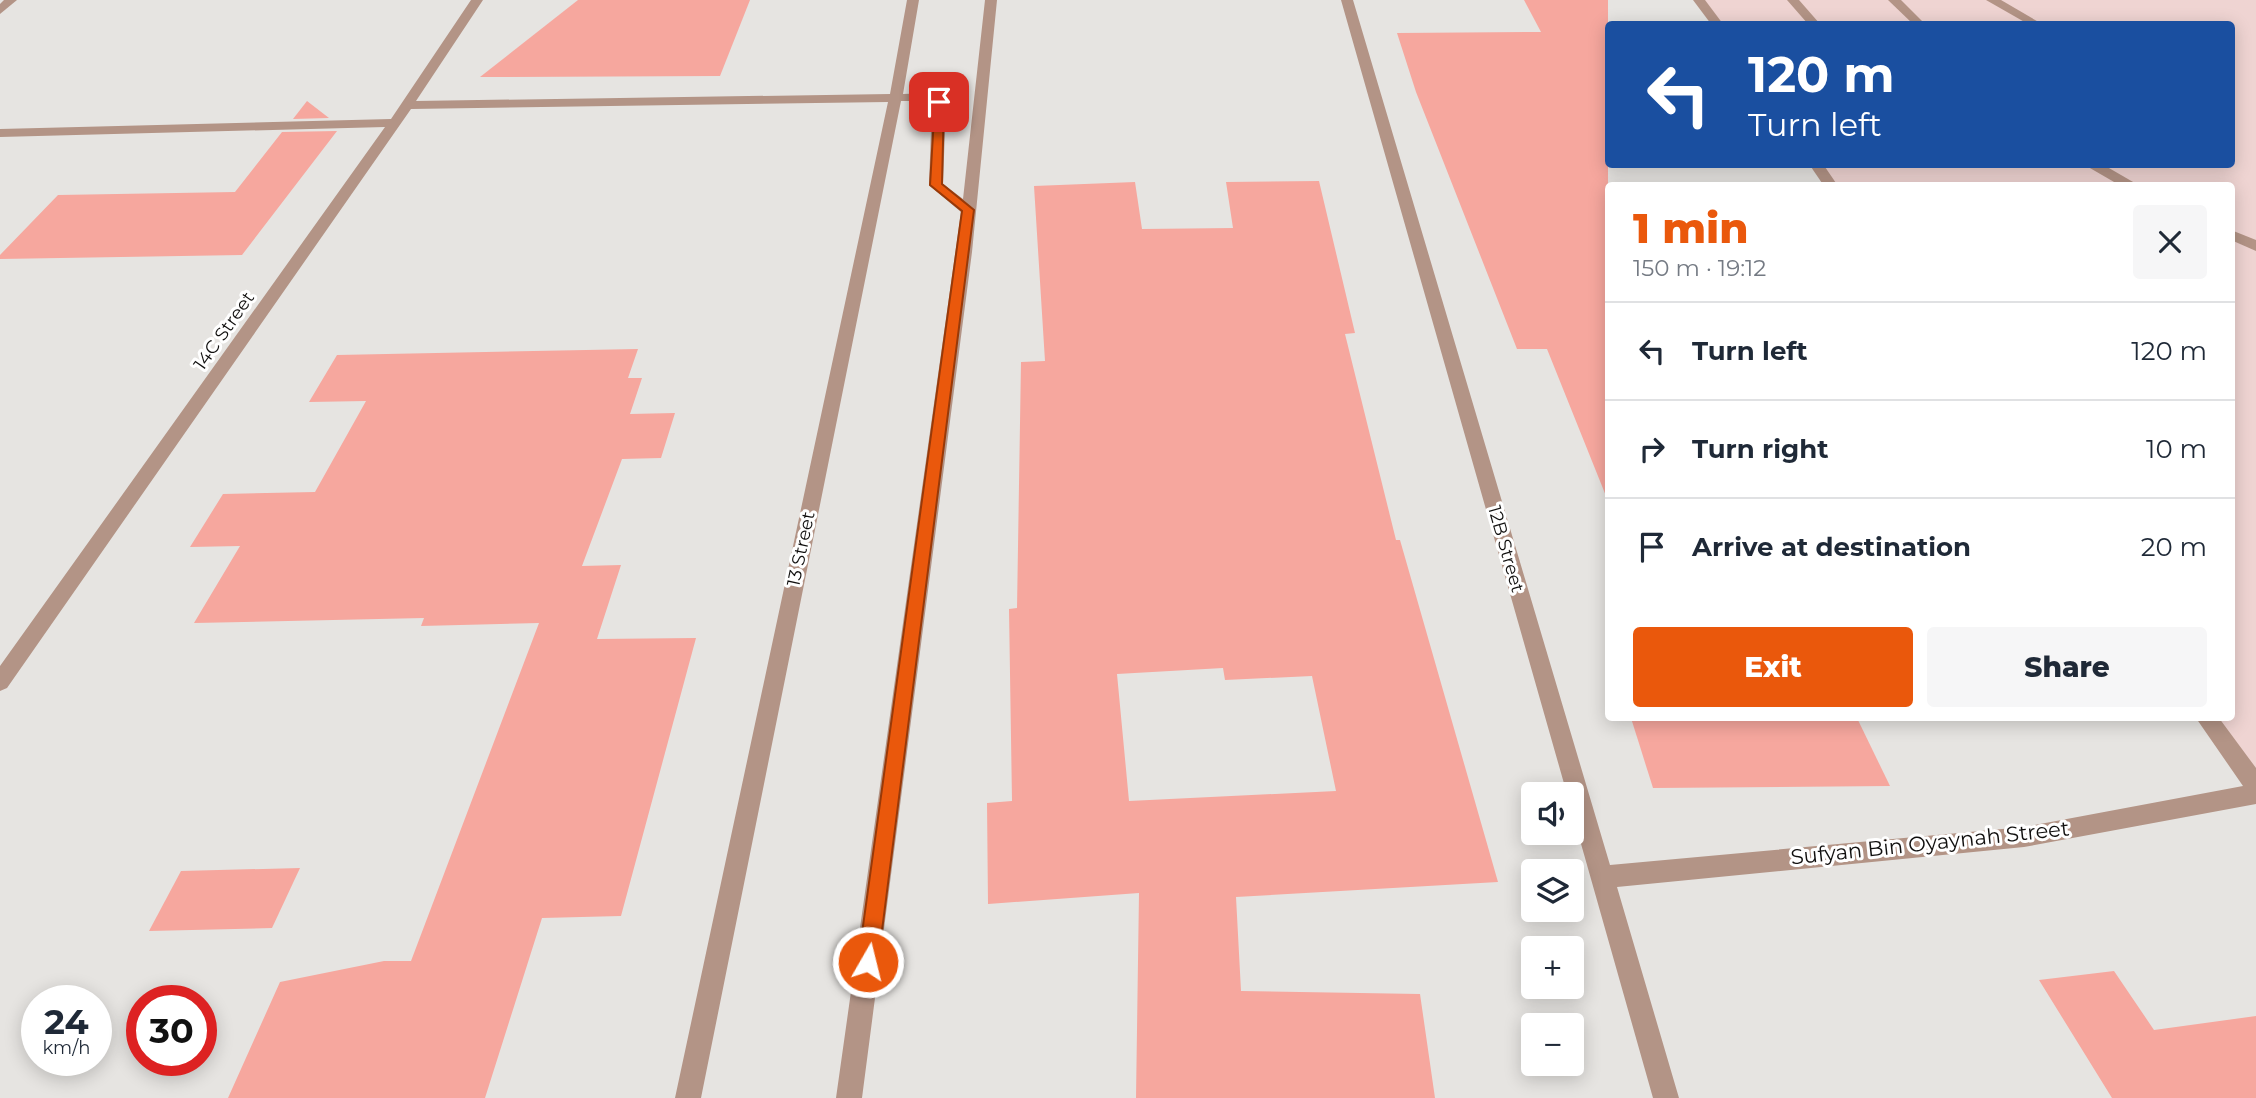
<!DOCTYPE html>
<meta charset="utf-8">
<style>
:root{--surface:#fff;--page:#f6f6f7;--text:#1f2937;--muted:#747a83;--line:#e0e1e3;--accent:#ea580c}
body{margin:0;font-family:Montserrat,sans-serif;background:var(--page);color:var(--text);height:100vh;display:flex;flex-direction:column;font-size:26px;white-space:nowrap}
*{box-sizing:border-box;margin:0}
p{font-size:23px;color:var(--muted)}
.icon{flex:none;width:38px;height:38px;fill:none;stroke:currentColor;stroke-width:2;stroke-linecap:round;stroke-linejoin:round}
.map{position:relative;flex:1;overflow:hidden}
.panel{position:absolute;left:1605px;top:182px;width:630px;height:539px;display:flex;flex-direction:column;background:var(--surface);border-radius:7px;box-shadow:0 4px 18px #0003}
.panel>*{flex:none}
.banner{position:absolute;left:1605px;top:21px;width:630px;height:147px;border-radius:7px;box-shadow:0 4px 18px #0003;background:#1a4fa0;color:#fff;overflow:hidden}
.buttons{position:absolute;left:1521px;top:782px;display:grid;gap:14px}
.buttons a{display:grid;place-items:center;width:63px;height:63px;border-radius:7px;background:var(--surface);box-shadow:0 4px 18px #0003;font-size:35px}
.speed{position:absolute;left:21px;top:985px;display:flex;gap:14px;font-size:35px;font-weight:700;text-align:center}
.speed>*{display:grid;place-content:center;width:91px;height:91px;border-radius:50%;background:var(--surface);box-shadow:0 4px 18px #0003;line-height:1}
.speed small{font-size:18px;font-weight:400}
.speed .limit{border:10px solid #d22;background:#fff;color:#111}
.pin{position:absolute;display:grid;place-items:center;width:60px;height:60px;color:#fff;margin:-30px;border-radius:14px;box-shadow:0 4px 10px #0006}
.me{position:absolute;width:77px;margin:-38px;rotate:8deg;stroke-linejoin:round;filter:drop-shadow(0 0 5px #0008)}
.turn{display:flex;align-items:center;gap:24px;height:147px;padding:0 28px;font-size:32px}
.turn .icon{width:91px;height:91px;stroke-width:2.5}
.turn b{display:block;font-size:49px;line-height:60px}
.round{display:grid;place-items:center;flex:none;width:74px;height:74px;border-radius:7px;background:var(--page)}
.summary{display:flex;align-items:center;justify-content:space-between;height:119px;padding:0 28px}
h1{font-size:42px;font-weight:800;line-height:52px;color:var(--accent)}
.primary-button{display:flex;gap:14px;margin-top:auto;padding:14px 28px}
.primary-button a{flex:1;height:80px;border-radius:7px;background:var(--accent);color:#fff;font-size:28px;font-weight:800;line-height:80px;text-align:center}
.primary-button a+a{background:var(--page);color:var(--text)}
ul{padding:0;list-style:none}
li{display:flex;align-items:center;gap:21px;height:98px;padding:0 28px;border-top:2px solid var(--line)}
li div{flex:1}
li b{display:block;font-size:26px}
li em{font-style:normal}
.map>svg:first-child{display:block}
.education{fill:#efd4d2}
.building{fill:#f6a79e;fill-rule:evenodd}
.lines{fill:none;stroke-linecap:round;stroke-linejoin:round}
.service{fill:#b39486;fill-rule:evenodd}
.minor{fill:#b39486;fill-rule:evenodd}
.route{fill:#ea580c;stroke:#983908;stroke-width:2}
.labels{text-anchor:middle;stroke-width:6;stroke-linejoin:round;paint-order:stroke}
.street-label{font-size:18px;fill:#100f0e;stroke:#fff}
.near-street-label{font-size:21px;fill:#100f0e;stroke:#fff}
</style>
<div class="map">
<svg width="2256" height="1098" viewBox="0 0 2256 1098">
<rect width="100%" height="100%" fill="#e6e4e1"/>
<!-- education -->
<path class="education" d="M 1699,0 L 2256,0 L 2256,786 L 2207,718 L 2231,718 L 2231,186 L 1831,185 L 1816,165 L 2231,164 L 2231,24 L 1717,24 Z"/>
<!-- building -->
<g class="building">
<path d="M 578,0 L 750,0 L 720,76 L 480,77 Z"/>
<path d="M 1524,0 L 1608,0 L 1608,495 L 1606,496 L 1547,349 L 1517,349 L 1416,92 L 1397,33 L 1541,32 Z"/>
<path d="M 307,101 L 329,118 L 293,119 Z"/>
<path d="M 337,131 L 242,255 L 0,259 L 0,255 L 58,195 L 235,192 L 282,132 Z"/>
<path d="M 1319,181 L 1355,333 L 1345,334 L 1396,540 L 1400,540 L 1498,882 L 1236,897 L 1241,991 L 1420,994 L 1435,1098 L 1136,1098 L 1139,893 L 988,904 L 987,803 L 1012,801 L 1009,609 L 1017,608 L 1021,362 L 1045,361 L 1034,186 L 1135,182 L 1142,229 L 1233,228 L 1226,182 ZM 1223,668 L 1225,680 L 1312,676 L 1336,791 L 1129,801 L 1117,674 Z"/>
<path d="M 638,349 L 628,378 L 642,378 L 630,414 L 675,413 L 661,458 L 622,459 L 582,566 L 621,565 L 597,639 L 696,638 L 621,916 L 542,918 L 485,1098 L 228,1098 L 280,982 L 384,961 L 411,961 L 539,623 L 421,626 L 424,618 L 194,623 L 240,546 L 190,547 L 223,494 L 315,492 L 366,401 L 309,402 L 337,355 Z"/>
<path d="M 1631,718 L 1857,718 L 1890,786 L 1653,788 Z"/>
<path d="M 300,868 L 272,928 L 149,931 L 181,871 Z"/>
<path d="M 2114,971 L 2154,1030 L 2256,1016 L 2256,1098 L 2112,1098 L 2039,980 Z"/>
</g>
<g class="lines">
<!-- service -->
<g class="service">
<path d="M 1787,0 L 1799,0 L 1820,24 L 1808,24 Z"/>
<path d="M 1888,0 L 1901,0 L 1925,24 L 1913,24 Z"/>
<path d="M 1986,0 L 2001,0 L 2042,24 L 2028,24 Z"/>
<path d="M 2083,164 L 2102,164 L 2140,186 L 2121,186 Z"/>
<path d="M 2231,230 L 2256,240 L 2256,251 L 2231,240 Z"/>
</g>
<!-- minor -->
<g class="minor">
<path d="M 4,0 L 17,0 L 0,14 L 0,4 Z"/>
<path d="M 471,0 L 483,0 L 416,101 L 890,94 L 907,0 L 919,0 L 903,94 L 931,93 L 946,102 L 943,184 L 963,199 L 985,0 L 997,0 L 972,252 L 862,1098 L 836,1098 L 961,212 L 929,185 L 932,104 L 928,101 L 901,101 L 701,1098 L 675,1098 L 888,102 L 411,109 L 7,688 L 0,691 L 0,666 L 385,127 L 0,137 L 0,129 L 391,119 Z"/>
<path d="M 1341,0 L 1353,0 L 1610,865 L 2024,827 L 2243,786 L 2196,718 L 2219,718 L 2256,768 L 2256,804 L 2024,847 L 1617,887 L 1679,1098 L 1653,1098 L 1572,812 L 1572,794 L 1567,794 Z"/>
<path d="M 1693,0 L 1705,0 L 1723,24 L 1711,24 Z"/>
<path d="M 1809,164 L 1823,164 L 1838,186 L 1824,186 Z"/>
</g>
</g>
<!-- route -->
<path class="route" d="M 935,100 L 944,102 L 942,184 L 974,210 L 878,962 L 875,969 L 868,972 L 861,969 L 858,962 L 962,211 L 930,185 Z"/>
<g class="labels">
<!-- street labels -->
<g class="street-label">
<text transform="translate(224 331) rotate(-55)" y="6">14C Street</text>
<text transform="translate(801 549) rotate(-78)" y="6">13 Street</text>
<text transform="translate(1506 549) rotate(74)" y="6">12B Street</text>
</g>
<!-- near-street labels -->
<g class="near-street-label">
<text transform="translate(1930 843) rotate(-6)" y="7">Sufyan Bin Oyaynah Street</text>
</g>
</g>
</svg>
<div class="buttons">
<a><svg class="icon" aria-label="sound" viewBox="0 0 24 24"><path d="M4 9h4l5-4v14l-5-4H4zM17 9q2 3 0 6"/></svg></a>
<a><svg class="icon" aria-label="layers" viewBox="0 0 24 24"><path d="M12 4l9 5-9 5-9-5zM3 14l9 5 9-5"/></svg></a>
<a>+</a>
<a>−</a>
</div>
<div class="speed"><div>24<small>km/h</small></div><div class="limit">30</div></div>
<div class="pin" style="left:939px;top:102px;background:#d93025"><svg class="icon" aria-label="arrive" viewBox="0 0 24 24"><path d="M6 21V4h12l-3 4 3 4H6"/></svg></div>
<svg class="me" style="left:868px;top:962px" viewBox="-20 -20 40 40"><circle r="17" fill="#ea580c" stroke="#fff" stroke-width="3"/><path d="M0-11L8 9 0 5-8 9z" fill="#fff"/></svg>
<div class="banner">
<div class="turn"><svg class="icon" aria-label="left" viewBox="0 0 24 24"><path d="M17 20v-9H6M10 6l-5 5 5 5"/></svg><div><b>120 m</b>Turn left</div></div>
</div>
<section class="panel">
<div class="summary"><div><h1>1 min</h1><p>150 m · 19:12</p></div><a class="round"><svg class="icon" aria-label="close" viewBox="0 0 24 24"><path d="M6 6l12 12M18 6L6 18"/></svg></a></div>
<ul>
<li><svg class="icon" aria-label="left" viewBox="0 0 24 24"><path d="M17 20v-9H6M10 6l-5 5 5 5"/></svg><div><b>Turn left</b></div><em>120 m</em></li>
<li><svg class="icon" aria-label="right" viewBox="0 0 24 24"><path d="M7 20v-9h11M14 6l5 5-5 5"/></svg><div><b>Turn right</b></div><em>10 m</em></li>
<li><svg class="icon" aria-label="arrive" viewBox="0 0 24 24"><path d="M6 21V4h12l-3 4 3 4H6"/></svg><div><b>Arrive at destination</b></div><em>20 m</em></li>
</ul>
<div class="primary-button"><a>Exit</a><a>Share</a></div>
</section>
</div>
